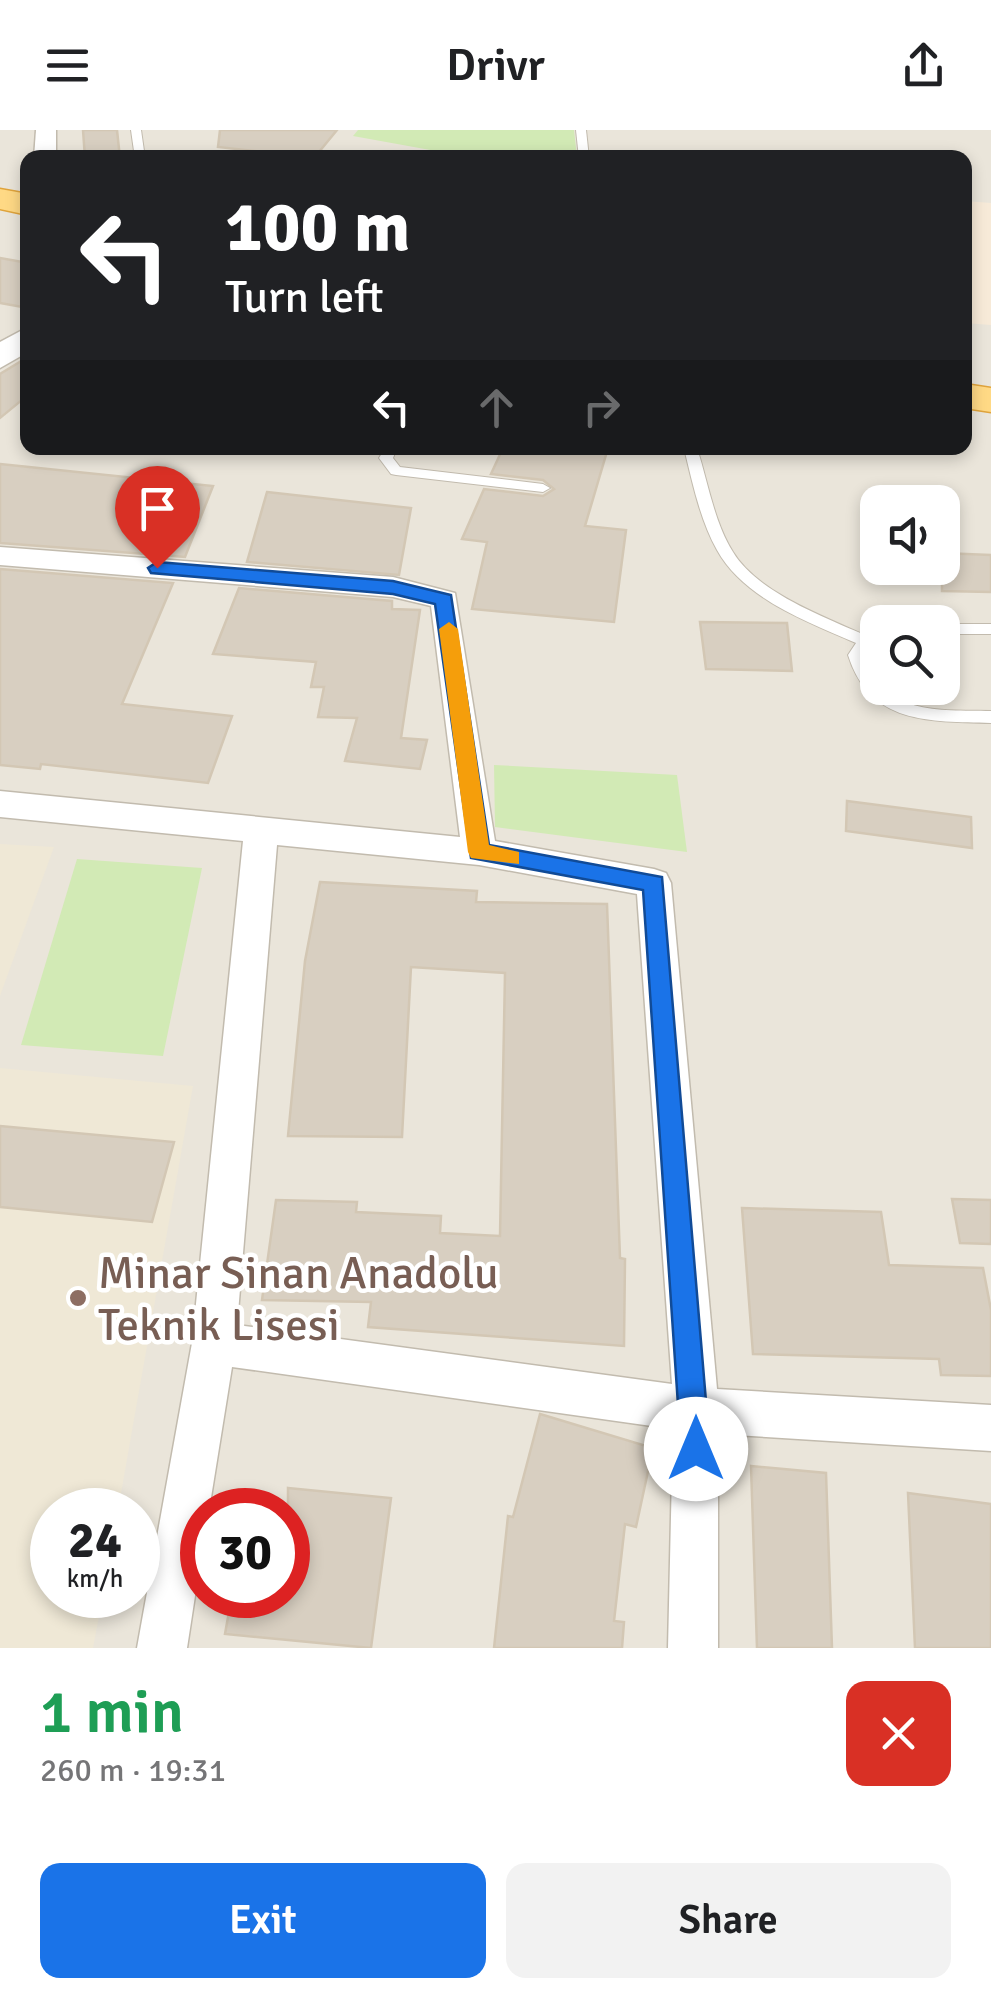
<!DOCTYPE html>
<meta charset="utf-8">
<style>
:root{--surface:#fff;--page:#f2f2f2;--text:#202124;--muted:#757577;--accent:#1a73e8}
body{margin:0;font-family:Signika,sans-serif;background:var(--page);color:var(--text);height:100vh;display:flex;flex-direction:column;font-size:38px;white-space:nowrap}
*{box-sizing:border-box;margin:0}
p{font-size:32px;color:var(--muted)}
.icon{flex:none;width:55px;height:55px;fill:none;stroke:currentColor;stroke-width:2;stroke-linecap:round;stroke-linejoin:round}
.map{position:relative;height:1518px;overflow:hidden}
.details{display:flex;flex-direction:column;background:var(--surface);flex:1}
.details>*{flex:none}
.guide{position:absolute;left:20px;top:20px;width:952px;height:305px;border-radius:20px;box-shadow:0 5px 15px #0003;background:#202124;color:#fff;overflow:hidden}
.buttons{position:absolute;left:860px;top:355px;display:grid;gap:20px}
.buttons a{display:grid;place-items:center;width:100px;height:100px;border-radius:20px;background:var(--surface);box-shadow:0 5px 15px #0003;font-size:50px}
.speed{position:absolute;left:30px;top:1358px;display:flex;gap:20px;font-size:50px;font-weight:700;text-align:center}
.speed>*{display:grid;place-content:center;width:130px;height:130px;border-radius:50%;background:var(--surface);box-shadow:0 5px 15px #0003;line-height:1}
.speed small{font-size:25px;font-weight:400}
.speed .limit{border:15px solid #d22;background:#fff;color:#111}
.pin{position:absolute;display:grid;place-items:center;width:85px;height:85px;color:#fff;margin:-102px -42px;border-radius:50% 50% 50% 0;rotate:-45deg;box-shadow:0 0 10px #0007}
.pin .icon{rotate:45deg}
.me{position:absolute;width:110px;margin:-55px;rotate:0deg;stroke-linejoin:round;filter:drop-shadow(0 0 8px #0008)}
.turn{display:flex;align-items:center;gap:35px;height:210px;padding:0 40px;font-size:45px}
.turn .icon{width:130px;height:130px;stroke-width:2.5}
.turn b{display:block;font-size:70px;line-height:85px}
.lanes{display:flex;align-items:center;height:95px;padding:0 40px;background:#0003;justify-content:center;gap:50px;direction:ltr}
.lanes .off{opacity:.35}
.round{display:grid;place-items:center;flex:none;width:105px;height:105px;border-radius:20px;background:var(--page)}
.overview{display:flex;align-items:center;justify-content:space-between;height:170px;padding:0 40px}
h1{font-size:60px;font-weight:600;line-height:75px;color:#1e9e55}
.primary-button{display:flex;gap:20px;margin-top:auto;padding:20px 40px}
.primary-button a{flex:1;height:115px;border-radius:20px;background:var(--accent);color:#fff;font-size:40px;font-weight:600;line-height:115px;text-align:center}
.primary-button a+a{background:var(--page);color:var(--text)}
header{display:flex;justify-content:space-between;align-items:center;height:130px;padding:0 40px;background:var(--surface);font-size:45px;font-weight:600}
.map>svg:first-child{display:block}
.residential{fill:#eae5da;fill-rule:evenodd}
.commercial{fill:#f7ead8}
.education{fill:#efe8d6}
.green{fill:#d2eab5}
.building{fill:#d8cfc1;stroke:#d3c7b4;stroke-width:2.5}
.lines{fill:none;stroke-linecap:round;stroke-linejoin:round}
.service-casing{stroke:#c2bbae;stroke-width:2}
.minor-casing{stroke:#c2bbae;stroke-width:3}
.tertiary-casing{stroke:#c2bbae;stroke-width:3}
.trunk-casing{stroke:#e0a43c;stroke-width:3}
.service{fill:#fff;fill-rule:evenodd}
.minor{fill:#fff;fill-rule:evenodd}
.tertiary{fill:#fff;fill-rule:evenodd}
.trunk{fill:#ffd985;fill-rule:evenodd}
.route{fill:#1a73e8;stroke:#114b97;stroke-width:2.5}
.slow{fill:#f59e0b}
.education-dot{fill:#8d6e63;stroke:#fff;stroke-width:4}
.labels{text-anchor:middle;stroke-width:9;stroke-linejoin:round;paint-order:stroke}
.near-education-label{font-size:45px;fill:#785e54;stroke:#fff;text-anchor:start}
</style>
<header><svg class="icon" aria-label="menu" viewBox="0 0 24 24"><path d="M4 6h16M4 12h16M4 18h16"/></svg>Drivr<svg class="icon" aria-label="share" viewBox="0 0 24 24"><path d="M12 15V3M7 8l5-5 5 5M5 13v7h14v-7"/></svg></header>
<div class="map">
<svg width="991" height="1518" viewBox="0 0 991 1518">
<rect width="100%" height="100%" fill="#f6f3ec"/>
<!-- residential -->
<path class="residential" d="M 0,0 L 991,0 L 991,1518 L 0,1518 ZM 28,28 L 965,28 L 965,318 L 28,318 ZM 878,372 L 942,372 L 942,438 L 878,438 ZM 878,492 L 942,492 L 942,558 L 878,558 ZM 52,1380 L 138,1380 L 138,1465 L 52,1465 ZM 202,1380 L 288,1380 L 288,1465 L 202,1465 Z"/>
<!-- commercial -->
<path class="commercial" d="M 965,71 L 991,73 L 991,195 L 965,193 Z"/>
<!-- education -->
<g class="education">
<path d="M 0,714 L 54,717 L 0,866 Z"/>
<path d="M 0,938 L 193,956 L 118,1380 L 52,1380 L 52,1465 L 103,1465 L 93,1518 L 0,1518 Z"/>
</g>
<!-- green -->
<g class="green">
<path d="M 358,0 L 574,0 L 577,27 L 469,27 L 353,6 Z"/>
<path d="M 494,635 L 677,645 L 687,722 L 495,697 Z"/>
<path d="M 77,729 L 202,738 L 163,926 L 21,915 Z"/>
</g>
<!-- building -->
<g class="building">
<path d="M 83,0 L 117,0 L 120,28 L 85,28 Z"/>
<path d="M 220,0 L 337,0 L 314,28 L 218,17 Z"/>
<path d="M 0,128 L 28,133 L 28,178 L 0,173 Z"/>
<path d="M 28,227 L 28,265 L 0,288 L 0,244 Z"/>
<path d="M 503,318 L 608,318 L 585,396 L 626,400 L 614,492 L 472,479 L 487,412 L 462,409 L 484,359 L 543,366 L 554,359 L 543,350 L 491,344 Z"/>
<path d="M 0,334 L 213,356 L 185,427 L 0,413 Z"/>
<path d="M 267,362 L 411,378 L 399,445 L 247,432 Z"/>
<path d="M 942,423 L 991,425 L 991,462 L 942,461 Z"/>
<path d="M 0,439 L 173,453 L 122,574 L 232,586 L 208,653 L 41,634 L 40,639 L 0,635 Z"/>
<path d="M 239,458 L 392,471 L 392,479 L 420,480 L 401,608 L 427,610 L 420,639 L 345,631 L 357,588 L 318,587 L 324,557 L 311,557 L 316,532 L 213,524 Z"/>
<path d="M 700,492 L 787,493 L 792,541 L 706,539 Z"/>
<path d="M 847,671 L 971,687 L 972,718 L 846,701 Z"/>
<path d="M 320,752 L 477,761 L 476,772 L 607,774 L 620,1128 L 625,1129 L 624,1216 L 368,1197 L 371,1172 L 262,1170 L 276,1070 L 357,1072 L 356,1082 L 441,1086 L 440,1103 L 500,1106 L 505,843 L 411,837 L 402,1007 L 288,1006 L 305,831 Z"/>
<path d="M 0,996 L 174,1012 L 152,1092 L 0,1077 Z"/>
<path d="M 952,1069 L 991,1070 L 991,1114 L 960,1113 Z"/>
<path d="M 742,1078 L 881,1082 L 889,1135 L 983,1138 L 991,1180 L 991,1246 L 941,1245 L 939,1229 L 753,1224 Z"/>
<path d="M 540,1284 L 653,1318 L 636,1397 L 625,1394 L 614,1491 L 624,1492 L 622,1518 L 494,1518 L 508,1386 L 513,1387 Z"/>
<path d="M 751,1336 L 826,1343 L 832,1518 L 757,1518 Z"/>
<path d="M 288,1358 L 391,1368 L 371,1518 L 225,1504 L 232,1465 L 288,1465 Z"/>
<path d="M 908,1363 L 991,1374 L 991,1518 L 915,1518 Z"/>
</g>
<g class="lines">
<!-- service casing -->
<g class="service-casing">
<g id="service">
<path d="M 131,0 L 141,0 L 145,28 L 135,28 Z"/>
<path d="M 576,0 L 586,0 L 589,28 L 579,28 Z"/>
<path d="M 385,318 L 397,318 L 393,328 L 400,337 L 543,354 L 550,358 L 543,362 L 396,345 L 391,344 L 379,328 Z"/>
<path d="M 684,318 L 697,318 C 708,352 714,392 733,422 C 757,462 824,487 865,505 L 878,501 L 878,512 L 870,515 L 864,525 C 883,585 937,580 991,581 L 991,593 C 929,591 870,595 848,525 L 856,513 C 808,492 744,469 717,420 C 700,390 692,351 684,318 Z"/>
<rect x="942" y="494" width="49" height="10"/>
</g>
</g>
<!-- minor casing -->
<g class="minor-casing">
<g id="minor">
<path d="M 36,0 L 56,0 L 56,28 L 34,28 Z"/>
<path d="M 0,417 L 393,447 L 455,463 L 495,711 L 654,739 L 666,743 L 671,753 L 717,1259 L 991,1275 L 991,1321 L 718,1304 L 718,1518 L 668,1518 L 673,1299 L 232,1237 L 209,1380 L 202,1380 L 202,1420 L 187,1518 L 137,1518 L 192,1213 L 243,711 L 0,687 L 0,661 L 460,707 L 431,476 L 393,467 L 0,435 ZM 277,715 L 479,735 L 637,764 L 672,1254 L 237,1195 Z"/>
</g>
</g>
<!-- tertiary casing -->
<g class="tertiary-casing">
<path id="tertiary" d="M 28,197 L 28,222 L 0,238 L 0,212 Z"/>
</g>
<!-- trunk casing -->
<g class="trunk-casing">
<g id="trunk">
<path d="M 0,59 L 28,64 L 28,85 L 0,79 Z"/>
<path d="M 965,254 L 991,258 L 991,282 L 965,278 Z"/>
</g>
</g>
<!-- service -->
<use href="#service" class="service"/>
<!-- minor -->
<use href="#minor" class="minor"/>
<!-- tertiary -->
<use href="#tertiary" class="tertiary"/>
<!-- trunk -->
<use href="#trunk" class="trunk"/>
</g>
<!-- route -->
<path class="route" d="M 157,432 L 393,451 L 451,465 L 489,715 L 662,747 L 710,1319 L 706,1330 L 696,1334 L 685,1330 L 681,1319 L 643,760 L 471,728 L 435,474 L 393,464 L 151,443 L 148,438 Z"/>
<!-- slow -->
<path class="slow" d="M 449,492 L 458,499 L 489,715 L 519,722 L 519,734 L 471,728 L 468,722 L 439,499 Z"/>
<!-- markers -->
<circle class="education-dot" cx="78" cy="1168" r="10"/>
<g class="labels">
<!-- near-education labels -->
<g class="near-education-label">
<text x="98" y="1158">Minar Sinan Anadolu<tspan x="98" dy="52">Teknik Lisesi</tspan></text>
</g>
</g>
</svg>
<div class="buttons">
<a><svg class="icon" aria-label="sound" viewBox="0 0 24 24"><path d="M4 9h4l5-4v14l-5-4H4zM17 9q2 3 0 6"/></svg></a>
<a><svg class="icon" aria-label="search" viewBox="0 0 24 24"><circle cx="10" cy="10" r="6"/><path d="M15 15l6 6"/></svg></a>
</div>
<div class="speed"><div>24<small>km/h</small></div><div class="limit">30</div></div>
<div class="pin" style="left:157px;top:438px;background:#d93025"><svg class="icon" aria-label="arrive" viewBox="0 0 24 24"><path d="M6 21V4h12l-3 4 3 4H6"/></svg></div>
<svg class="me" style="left:696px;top:1319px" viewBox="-20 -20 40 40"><circle r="19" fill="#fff"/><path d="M0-13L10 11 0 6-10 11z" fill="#1a73e8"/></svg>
<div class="guide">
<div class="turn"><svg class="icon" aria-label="left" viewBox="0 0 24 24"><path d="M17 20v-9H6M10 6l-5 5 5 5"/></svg><div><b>100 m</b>Turn left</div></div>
<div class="lanes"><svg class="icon" aria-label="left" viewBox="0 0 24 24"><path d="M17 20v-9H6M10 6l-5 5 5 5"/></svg><svg class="icon off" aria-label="ahead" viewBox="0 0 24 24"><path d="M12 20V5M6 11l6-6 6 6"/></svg><svg class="icon off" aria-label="right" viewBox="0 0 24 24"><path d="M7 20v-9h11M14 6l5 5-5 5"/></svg></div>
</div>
</div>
<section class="details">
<div class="overview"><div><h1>1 min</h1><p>260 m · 19:31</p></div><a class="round" style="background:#d93025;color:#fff"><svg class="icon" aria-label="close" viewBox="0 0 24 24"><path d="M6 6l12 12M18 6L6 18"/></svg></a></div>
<div class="primary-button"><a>Exit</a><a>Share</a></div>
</section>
